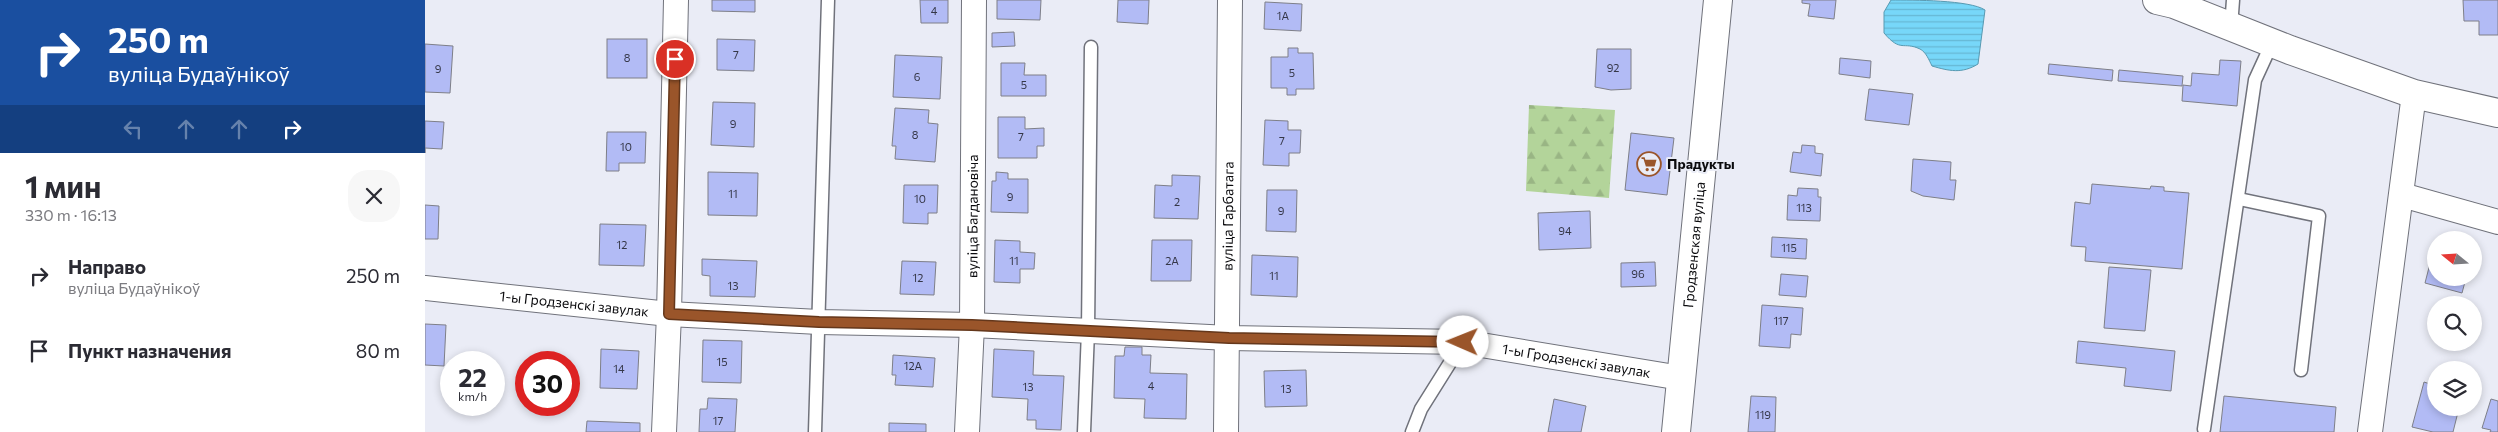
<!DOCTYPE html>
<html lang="ru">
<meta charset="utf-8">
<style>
:root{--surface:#fff;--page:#f7f7f7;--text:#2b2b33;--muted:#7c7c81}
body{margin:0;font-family:Commissioner,sans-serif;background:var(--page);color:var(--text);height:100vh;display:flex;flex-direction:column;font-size:19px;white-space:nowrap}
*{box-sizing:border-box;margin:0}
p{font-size:16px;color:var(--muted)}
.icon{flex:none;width:28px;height:28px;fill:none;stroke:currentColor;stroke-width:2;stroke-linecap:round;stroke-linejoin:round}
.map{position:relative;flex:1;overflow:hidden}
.panel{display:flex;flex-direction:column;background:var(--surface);width:425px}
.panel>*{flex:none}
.top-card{background:#1a4fa0;color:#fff;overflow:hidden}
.needle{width:32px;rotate:288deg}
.controls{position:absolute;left:2002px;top:231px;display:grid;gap:10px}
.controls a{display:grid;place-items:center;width:55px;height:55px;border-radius:50%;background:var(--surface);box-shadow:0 2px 8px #0003;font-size:25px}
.speed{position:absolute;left:15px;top:351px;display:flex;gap:10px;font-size:25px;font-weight:700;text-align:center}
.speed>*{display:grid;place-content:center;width:65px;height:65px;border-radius:50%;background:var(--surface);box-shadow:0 2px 8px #0003;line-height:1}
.speed small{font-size:12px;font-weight:400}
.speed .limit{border:8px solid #d22;background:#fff;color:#111}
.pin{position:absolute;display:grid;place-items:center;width:42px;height:42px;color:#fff;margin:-21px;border:2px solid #fff;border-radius:50%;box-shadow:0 1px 5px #0007}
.me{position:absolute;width:55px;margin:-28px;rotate:271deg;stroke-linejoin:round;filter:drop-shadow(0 0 4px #0008)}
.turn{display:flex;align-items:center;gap:18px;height:105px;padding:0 25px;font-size:22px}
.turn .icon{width:65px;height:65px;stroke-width:2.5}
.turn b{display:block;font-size:35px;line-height:42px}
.lanes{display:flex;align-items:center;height:48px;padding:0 25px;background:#0003;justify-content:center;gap:25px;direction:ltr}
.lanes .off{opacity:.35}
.round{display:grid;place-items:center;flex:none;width:52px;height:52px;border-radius:20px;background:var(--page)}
.head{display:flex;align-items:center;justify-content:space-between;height:85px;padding:0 25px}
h1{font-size:30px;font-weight:700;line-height:38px}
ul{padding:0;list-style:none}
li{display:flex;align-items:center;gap:15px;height:75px;padding:0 25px}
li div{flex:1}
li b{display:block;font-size:19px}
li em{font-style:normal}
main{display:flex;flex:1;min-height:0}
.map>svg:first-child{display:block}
.forest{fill:url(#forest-firs)}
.water{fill:url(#water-rules);stroke:#579ab2}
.building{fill:#b2bbf5;stroke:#7e7f88}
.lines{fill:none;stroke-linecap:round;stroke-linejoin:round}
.service-casing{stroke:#70727b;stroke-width:15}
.minor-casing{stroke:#70727b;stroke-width:26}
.tertiary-casing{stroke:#70727b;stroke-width:30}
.service{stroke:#fff;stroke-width:12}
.minor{stroke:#fff;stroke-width:24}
.tertiary{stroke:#fff;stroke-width:28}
.route-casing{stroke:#64371b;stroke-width:12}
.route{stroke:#9a552a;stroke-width:9}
.labels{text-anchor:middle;stroke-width:4;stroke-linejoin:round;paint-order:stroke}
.number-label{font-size:11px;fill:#353748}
.poi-label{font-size:14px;font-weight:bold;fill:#0b0b0e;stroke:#eaecf6;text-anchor:start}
.street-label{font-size:14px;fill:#0b0b0e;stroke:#eaecf6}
</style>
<main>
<section class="panel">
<div class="top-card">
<div class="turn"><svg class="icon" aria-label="right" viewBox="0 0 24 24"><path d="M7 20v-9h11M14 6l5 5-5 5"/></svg><div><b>250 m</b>вуліца Будаўнікоў</div></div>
<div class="lanes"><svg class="icon off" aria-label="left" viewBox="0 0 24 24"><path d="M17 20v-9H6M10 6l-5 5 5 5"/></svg><svg class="icon off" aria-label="ahead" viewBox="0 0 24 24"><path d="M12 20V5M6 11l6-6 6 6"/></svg><svg class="icon off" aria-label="ahead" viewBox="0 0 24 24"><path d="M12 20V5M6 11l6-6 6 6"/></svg><svg class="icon" aria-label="right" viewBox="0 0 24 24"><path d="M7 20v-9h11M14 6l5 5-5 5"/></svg></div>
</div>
<div class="head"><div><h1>1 мин</h1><p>330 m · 16:13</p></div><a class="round"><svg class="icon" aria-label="close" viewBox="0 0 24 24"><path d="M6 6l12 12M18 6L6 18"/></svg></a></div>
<ul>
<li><svg class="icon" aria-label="right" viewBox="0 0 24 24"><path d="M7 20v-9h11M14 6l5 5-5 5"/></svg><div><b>Направо</b><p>вуліца Будаўнікоў</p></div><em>250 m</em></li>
<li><svg class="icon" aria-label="arrive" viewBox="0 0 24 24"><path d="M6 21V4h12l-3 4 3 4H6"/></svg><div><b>Пункт назначения</b></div><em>80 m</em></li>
</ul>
</section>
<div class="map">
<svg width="2073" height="432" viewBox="0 0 2073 432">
<defs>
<pattern id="forest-firs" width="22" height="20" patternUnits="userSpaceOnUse" patternTransform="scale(1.25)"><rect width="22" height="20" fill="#b3d49a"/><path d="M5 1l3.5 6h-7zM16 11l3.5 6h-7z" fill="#99b584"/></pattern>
<pattern id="water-rules" width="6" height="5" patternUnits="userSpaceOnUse" patternTransform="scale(1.25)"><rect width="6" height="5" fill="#77d7f9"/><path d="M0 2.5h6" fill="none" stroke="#66b7d4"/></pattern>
</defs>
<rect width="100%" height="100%" fill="#eaecf6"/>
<!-- forest -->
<path class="forest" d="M 1104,105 L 1190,110 L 1184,198 L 1101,191 Z"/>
<!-- water -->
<path class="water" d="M 1466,0 C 1488,0 1545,0 1560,10 L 1553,64 C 1537,74 1524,71 1507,66 C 1504,60 1501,52 1495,49 C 1478,41 1476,53 1459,33 L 1459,12 Z"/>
<!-- building -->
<g class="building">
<path d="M 287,0 L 330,0 L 330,12 L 287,11 Z"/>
<path d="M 495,0 L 523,0 L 523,23 L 496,23 Z"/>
<path d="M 572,0 L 616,0 L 615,20 L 572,19 Z"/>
<path d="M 693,0 L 724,0 L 723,24 L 692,22 Z"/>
<path d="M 1377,0 L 1411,0 L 1409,19 L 1383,16 L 1385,4 L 1377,3 Z"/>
<path d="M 2038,0 L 2073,0 L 2073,35 L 2054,35 L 2054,21 L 2039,21 Z"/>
<path d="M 840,2 L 877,4 L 876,31 L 839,29 Z"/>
<path d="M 589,32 L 590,46 L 567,47 L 567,33 Z"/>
<rect x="182" y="39" width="40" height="39"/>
<path d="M 292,39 L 330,40 L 329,71 L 292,70 Z"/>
<path d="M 0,44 L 28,46 L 25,93 L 0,92 Z"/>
<path d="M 863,48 L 873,48 L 873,53 L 888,53 L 889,89 L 871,89 L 871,95 L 862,95 L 862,88 L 846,88 L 846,57 L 863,57 Z"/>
<path d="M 1172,49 L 1206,49 L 1206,89 L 1186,90 L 1170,87 Z"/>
<path d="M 470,55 L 517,57 L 515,99 L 468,97 Z"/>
<path d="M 1415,58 L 1446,61 L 1445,78 L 1414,74 Z"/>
<path d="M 1795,60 L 1816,61 L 1812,106 L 1757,101 L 1758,85 L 1766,86 L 1767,73 L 1794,75 Z"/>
<path d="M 576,63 L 600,63 L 599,75 L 621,75 L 621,96 L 576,96 Z"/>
<path d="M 1624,64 L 1688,70 L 1687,81 L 1623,74 Z"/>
<path d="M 1694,70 L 1758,76 L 1757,86 L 1693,81 Z"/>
<path d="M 1444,89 L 1488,94 L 1484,125 L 1440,120 Z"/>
<path d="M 288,102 L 330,103 L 329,147 L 286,145 Z"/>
<path d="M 470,108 L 504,110 L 503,123 L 513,124 L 510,162 L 470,159 L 471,146 L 467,146 Z"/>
<path d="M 573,117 L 600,117 L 600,129 L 619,128 L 619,146 L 612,146 L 612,158 L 573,158 Z"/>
<path d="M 840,120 L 863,121 L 863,130 L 876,130 L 875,153 L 864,153 L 864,166 L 838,165 Z"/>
<path d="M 0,121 L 19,122 L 17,149 L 0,148 L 0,153 Z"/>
<path d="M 182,132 L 221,132 L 220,163 L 194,163 L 194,171 L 181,171 Z"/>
<path d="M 1206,133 L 1249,138 L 1242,195 L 1200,190 Z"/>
<path d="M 1377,145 L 1390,146 L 1390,153 L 1398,154 L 1396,176 L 1365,172 L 1368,152 L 1376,153 Z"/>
<path d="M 1488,159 L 1526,162 L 1525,180 L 1531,180 L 1529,200 L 1498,196 L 1486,191 Z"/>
<path d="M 283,172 L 333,173 L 332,216 L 283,215 Z"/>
<path d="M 571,172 L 583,173 L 583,179 L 603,179 L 603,213 L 566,212 L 567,181 L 571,181 Z"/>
<path d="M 747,175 L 775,176 L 773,219 L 729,218 L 730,185 L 747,186 Z"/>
<path d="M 1667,184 L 1725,189 L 1726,186 L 1739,187 L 1739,191 L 1764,193 L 1757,269 L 1660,261 L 1661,247 L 1646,246 L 1650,202 L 1665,204 Z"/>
<path d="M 479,185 L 513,185 L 512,213 L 503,213 L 503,224 L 478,223 Z"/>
<path d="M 1373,188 L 1393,189 L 1393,197 L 1396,197 L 1395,221 L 1362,220 L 1363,195 L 1372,196 Z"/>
<path d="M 842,190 L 872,190 L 871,232 L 841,231 Z"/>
<path d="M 0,205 L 14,206 L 13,239 L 0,239 Z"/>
<path d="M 1165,211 L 1166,248 L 1114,250 L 1113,213 Z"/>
<path d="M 175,224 L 221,225 L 219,266 L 174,265 Z"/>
<path d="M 1347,237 L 1382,239 L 1381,259 L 1346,257 Z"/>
<path d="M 570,240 L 595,241 L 595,252 L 610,253 L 609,269 L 595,269 L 595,283 L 569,282 Z"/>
<path d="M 727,240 L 767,240 L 766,281 L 726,281 Z"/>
<path d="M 2009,248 L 2011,249 L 2011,278 L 2041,278 L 2037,293 L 2000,283 Z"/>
<path d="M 827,255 L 873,257 L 872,297 L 826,295 Z"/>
<path d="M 277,259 L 332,261 L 330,297 L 285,296 L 285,276 L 277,275 Z"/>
<path d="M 477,261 L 511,262 L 509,295 L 475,294 Z"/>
<path d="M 1230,262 L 1231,286 L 1196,287 L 1196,263 Z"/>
<path d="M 1684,267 L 1726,270 L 1720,331 L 1679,328 Z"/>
<path d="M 1356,274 L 1383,276 L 1381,297 L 1354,295 Z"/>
<path d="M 1337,305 L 1378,308 L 1376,335 L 1366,334 L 1365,348 L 1334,346 Z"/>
<path d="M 0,324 L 21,325 L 19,366 L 0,365 Z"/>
<path d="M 278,340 L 317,341 L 316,383 L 277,382 Z"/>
<path d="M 1653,341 L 1750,351 L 1746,391 L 1699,386 L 1701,368 L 1651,363 Z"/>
<path d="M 700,347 L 717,347 L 717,355 L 726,355 L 725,373 L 762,374 L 761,419 L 719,418 L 720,399 L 689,398 L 690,356 L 699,356 Z"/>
<path d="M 176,349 L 214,351 L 212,389 L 175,388 Z"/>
<path d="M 569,349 L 609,351 L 608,375 L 639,376 L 636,430 L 611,429 L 611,420 L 602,420 L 603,399 L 567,397 Z"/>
<path d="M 468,355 L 510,358 L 508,387 L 470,385 L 471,375 L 467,375 Z"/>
<path d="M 881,370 L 882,406 L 840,407 L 839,371 Z"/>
<path d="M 1999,382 L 2011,386 L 2011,408 L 2034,408 L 2028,432 L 2008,432 L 1987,427 Z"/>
<path d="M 1326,396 L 1351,397 L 1350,432 L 1323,432 Z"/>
<path d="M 1799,396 L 1911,407 L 1909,432 L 1795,432 Z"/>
<path d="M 283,398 L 312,399 L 310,432 L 274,432 L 275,409 L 282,409 Z"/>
<path d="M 1129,399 L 1161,406 L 1156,432 L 1123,432 Z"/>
<path d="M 2066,399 L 2073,401 L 2073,432 L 2065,432 L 2066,430 L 2057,428 Z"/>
<path d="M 162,421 L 215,423 L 215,432 L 161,432 Z"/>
<path d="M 464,423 L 501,424 L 501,432 L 464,432 Z"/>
</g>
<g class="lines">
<!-- service casing -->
<g class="service-casing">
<g id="service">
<path d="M 1806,27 L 1808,0"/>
<path d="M 1814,199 L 1894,216 L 1876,370"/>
<path d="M 1779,429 L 1830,80 L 1847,43"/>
<path d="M 390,432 L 403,0"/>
<path d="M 659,432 L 663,331 L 666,47"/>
<path d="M 987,432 L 996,409 L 1038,342"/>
</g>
</g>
<!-- minor casing -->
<g class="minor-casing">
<g id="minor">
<path d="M 1977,195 L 2073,222"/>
<path id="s1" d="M 0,288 L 244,314 L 394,322 L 547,325 L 804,338 L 1038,342 L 1256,378"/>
<path d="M 239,432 L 244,314 L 251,0"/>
<path id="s2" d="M 542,432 L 547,325 L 549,0"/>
<path id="s3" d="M 801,432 L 805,0"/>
<path d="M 1945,432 L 1989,94"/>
</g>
</g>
<!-- tertiary casing -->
<g class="tertiary-casing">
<g id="tertiary">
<path d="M 1732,0 L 1749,4 L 1865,50 L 1989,94 L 2073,113"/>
<path id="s4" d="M 1251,432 L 1293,0"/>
</g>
</g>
<!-- service -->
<use href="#service" class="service"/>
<!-- minor -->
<use href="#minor" class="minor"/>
<!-- tertiary -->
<use href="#tertiary" class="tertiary"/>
</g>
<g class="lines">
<!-- route casing -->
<g class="route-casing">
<path id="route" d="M 250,59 L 244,314 L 394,322 L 547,325 L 804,338 L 1038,342"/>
</g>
<!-- route -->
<use href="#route" class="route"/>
</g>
<!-- icons -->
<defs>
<g id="supermarket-ring" transform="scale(1.25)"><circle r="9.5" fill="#eaecf6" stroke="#9a552a" stroke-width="1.5"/><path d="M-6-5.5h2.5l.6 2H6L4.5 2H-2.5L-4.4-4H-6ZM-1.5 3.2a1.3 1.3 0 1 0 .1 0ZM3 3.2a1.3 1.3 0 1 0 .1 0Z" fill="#9a552a"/></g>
</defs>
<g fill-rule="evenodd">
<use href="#supermarket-ring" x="1224" y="164"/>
</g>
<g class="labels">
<!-- number labels -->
<g class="number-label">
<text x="509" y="15">4</text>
<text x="858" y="20">1А</text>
<text x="311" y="59">7</text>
<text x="202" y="62">8</text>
<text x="1188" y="72">92</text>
<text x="13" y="73">9</text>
<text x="867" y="77">5</text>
<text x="492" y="81">6</text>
<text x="599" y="89">5</text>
<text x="308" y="128">9</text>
<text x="490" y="139">8</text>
<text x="596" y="141">7</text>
<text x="857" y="145">7</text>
<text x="201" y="151">10</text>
<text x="308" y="198">11</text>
<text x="585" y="201">9</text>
<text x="495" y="203">10</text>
<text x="752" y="206">2</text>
<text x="1379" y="212">113</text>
<text x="856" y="215">9</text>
<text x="1140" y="235">94</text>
<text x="197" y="249">12</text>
<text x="1364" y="252">115</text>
<text x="589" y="265">11</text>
<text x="747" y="265">2А</text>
<text x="1213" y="278">96</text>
<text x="849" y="280">11</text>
<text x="493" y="282">12</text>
<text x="308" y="290">13</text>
<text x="1356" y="325">117</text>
<text x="297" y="366">15</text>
<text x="488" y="370">12А</text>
<text x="194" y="373">14</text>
<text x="726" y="390">4</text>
<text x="603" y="391">13</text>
<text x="861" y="393">13</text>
<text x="1338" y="419">119</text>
<text x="293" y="425">17</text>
</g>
<!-- poi labels -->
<g class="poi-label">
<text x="1242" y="169">Прадукты</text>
</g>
<!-- street labels -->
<g class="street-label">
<text dy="5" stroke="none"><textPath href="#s2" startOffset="216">вуліца Багдановіча</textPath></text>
<text dy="5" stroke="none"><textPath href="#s3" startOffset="216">вуліца Гарбатага</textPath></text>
<text dy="5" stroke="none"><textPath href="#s4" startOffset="188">Гродзенская вуліца</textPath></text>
<text dy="5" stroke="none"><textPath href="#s1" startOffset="150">1-ы Гродзенскі завулак</textPath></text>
<text dy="5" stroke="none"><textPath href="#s1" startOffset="1155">1-ы Гродзенскі завулак</textPath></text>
</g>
</g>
</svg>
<div class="controls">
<a><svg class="needle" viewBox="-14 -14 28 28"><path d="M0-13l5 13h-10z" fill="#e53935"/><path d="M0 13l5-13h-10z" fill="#7c7c81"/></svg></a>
<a><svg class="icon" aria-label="search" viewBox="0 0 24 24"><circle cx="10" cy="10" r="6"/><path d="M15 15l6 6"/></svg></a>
<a><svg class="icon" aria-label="layers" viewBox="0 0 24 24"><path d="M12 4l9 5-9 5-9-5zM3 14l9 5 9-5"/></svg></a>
</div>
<div class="speed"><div>22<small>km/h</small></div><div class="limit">30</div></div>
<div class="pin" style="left:250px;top:59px;background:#d93025"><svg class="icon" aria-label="arrive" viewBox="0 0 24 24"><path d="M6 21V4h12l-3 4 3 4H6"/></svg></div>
<svg class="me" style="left:1038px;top:342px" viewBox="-20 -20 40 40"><circle r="19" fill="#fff"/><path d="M0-13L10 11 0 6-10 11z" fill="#9a552a"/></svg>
</div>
</main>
